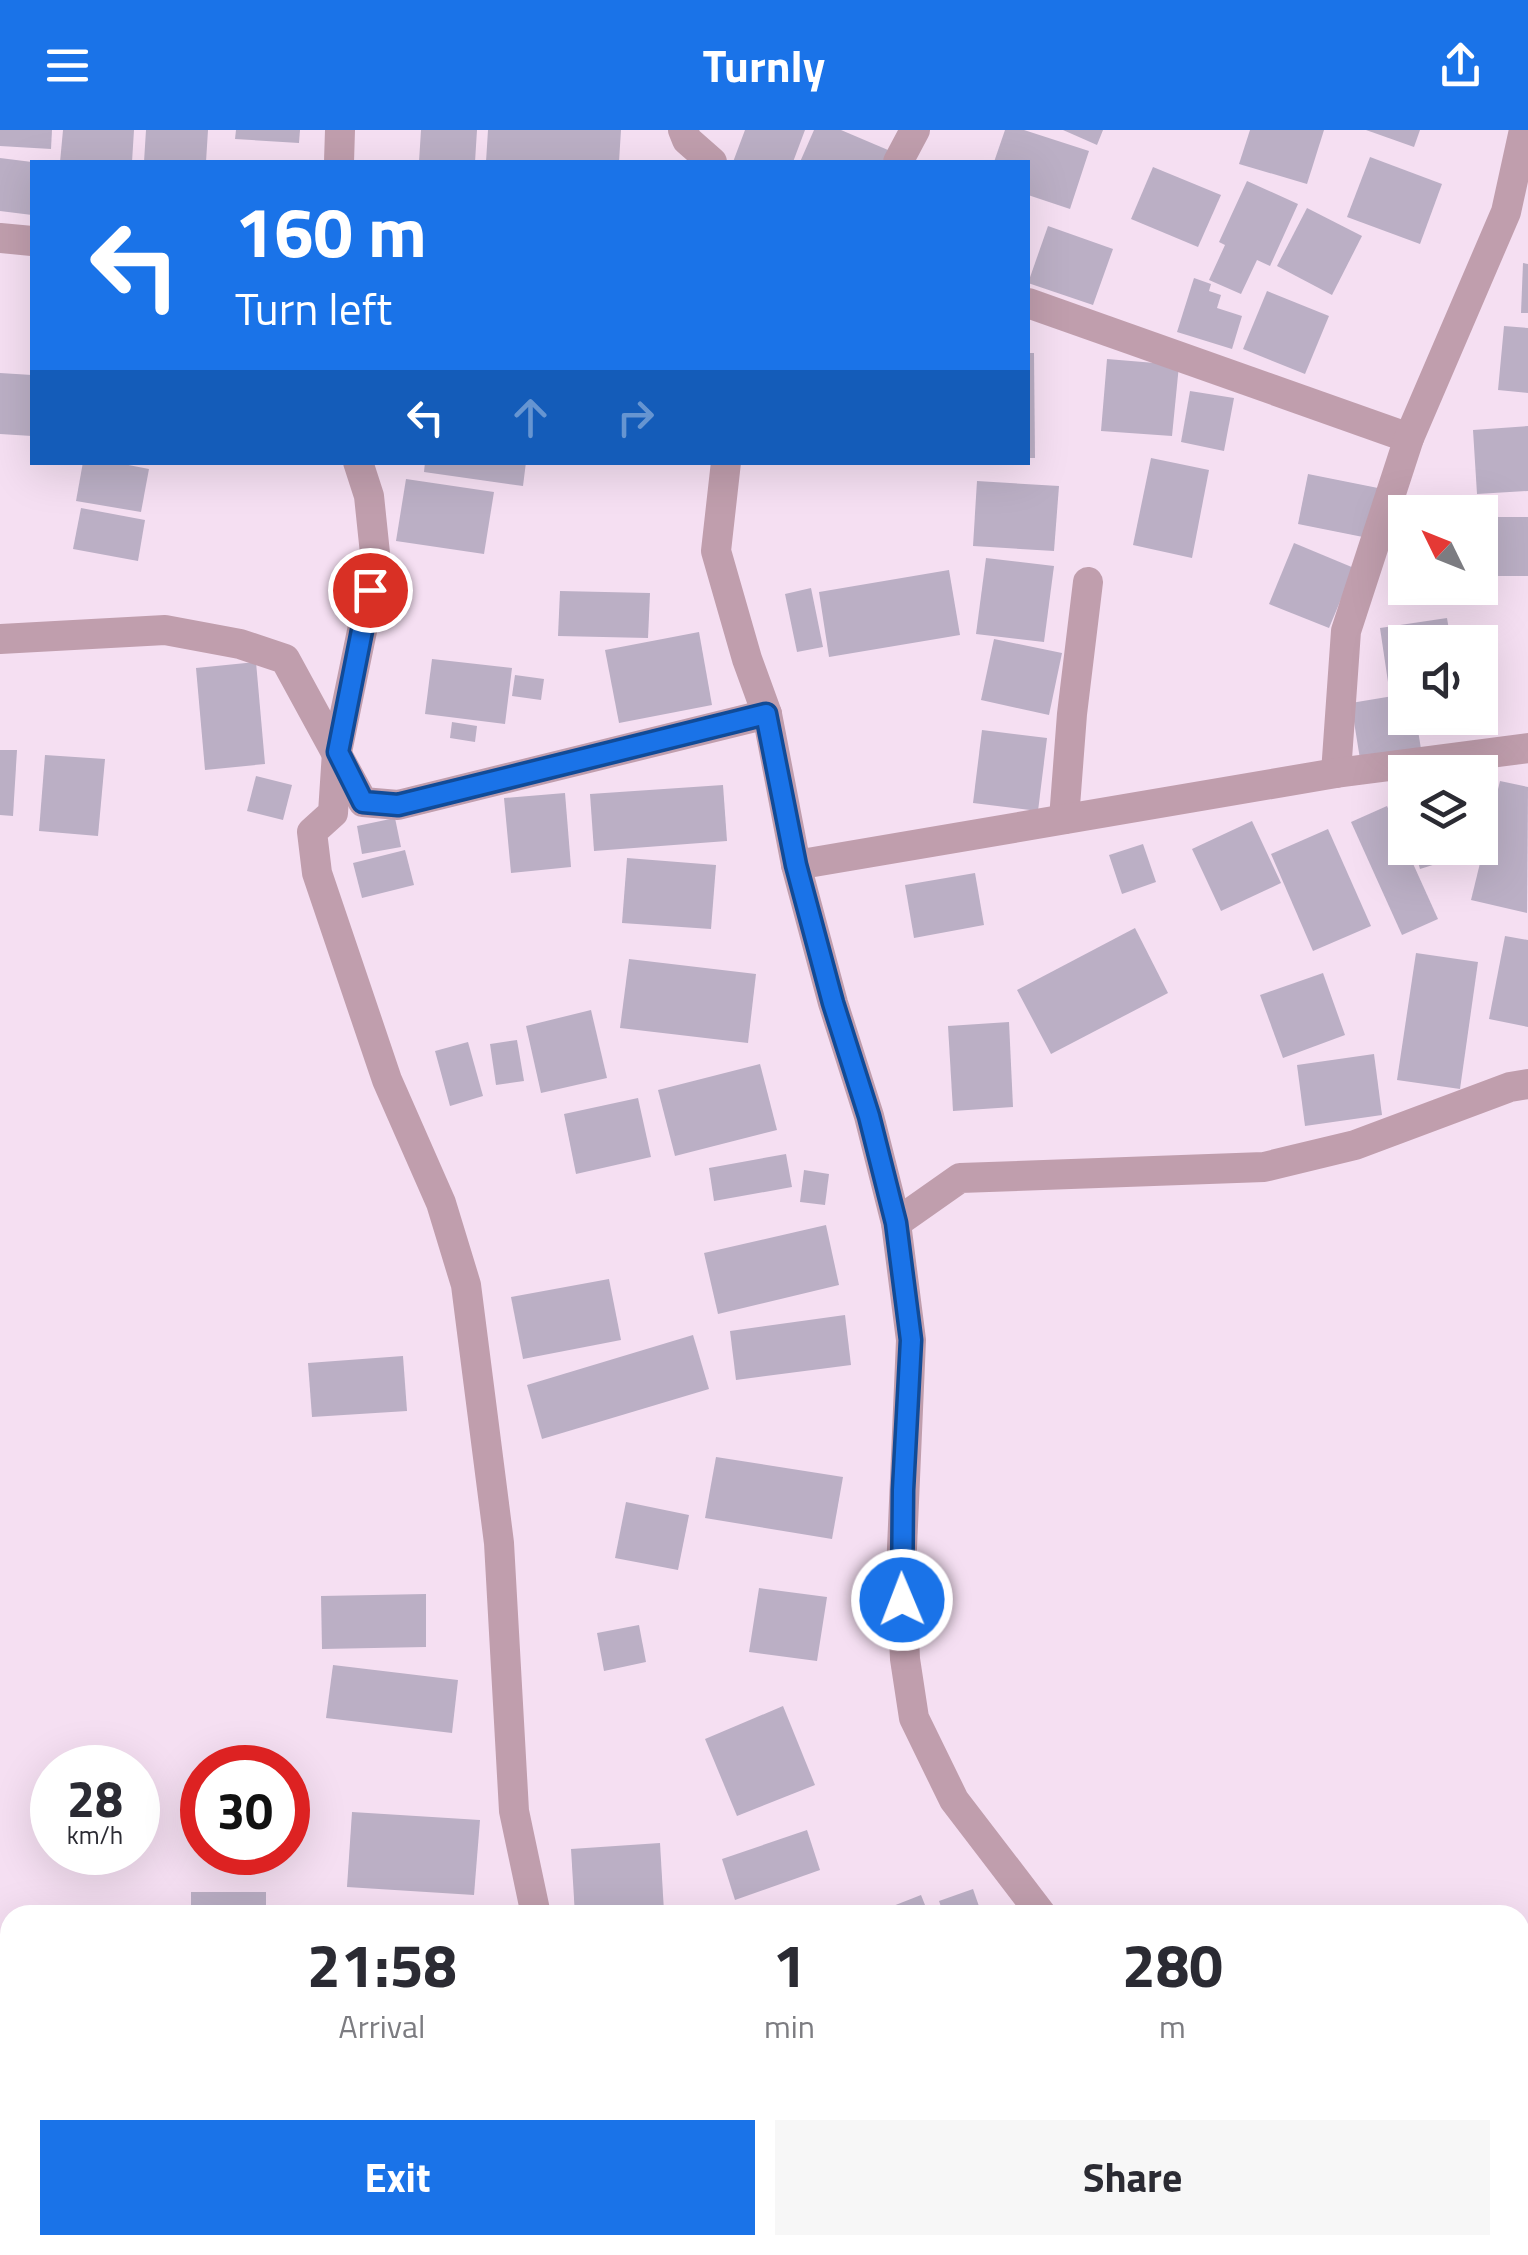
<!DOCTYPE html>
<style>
:root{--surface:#fff;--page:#f7f7f7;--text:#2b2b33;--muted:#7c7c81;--accent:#1a73e8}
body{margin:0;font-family:"Titillium Web",sans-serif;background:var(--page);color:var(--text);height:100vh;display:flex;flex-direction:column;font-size:38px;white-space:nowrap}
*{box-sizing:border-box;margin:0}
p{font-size:32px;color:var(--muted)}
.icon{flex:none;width:55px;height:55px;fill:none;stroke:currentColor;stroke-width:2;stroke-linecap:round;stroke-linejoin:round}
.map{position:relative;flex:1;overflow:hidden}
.details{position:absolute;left:0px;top:1775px;width:1530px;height:350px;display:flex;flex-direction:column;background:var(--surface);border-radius:30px 30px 0 0;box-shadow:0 10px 40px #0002}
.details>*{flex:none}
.guide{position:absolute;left:30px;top:30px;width:1000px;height:305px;border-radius:0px;box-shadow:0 10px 40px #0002;background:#1a73e8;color:#fff;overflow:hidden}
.needle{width:65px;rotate:313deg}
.controls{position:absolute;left:1388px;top:365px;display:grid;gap:20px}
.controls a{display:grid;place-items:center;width:110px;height:110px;border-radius:0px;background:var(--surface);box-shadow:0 10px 40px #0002;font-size:50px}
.speed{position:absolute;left:30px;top:1615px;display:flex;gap:20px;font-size:50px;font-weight:700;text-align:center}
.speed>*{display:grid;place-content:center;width:130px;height:130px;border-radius:50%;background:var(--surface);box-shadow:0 10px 40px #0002;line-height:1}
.speed small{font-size:25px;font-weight:400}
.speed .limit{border:15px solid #d22;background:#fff;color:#111}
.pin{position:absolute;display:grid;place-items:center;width:85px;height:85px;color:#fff;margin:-42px;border:5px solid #fff;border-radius:50%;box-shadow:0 2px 10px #0007}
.me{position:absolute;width:110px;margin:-55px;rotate:359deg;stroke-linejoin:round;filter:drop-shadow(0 0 8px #0008)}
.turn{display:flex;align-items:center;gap:35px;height:210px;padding:0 40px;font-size:45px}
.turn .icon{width:130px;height:130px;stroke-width:2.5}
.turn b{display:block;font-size:70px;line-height:85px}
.lanes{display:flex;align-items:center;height:95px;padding:0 40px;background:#0003;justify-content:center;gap:50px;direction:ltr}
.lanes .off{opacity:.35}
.eta{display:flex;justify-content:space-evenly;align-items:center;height:170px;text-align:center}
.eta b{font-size:60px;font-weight:700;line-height:70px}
.action{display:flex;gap:20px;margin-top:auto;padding:20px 40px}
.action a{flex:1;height:115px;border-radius:0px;background:var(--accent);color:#fff;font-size:40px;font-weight:700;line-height:115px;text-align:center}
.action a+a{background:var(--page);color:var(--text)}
header{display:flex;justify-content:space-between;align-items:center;height:130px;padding:0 40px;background:var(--accent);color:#fff;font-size:45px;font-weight:700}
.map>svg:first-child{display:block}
.building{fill:#bbafc5}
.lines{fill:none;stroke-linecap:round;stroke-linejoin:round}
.minor{stroke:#c09ead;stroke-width:30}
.route-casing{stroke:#114b97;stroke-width:25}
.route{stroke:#1a73e8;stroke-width:18}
</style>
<header><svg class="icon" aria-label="menu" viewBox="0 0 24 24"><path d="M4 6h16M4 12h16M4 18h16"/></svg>Turnly<svg class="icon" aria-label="share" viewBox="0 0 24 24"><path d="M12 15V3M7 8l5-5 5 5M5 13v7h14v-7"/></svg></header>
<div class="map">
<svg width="1528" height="2125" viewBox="0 0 1528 2125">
<rect width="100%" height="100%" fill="#f5dff2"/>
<!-- building -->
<g class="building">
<path d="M 0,0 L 52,0 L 51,19 L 0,16 Z"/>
<path d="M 63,0 L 134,0 L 132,32 L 60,32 Z"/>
<path d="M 146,0 L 208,0 L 206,32 L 144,32 Z"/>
<path d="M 236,0 L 300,0 L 299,13 L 235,9 Z"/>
<path d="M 421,0 L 477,0 L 475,32 L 419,32 Z"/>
<path d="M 488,0 L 621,0 L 619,32 L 486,32 Z"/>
<path d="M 745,0 L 805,0 L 793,32 L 733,32 Z"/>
<path d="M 814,0 L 841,0 L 888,20 L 883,32 L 800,32 Z"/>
<path d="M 1005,0 L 1024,0 L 1089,21 L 1070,79 L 1028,65 L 1028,32 L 994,32 Z"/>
<path d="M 1063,0 L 1103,0 L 1097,15 Z"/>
<path d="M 1250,0 L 1324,0 L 1307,54 L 1239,34 Z"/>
<path d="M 1366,0 L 1420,0 L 1414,17 Z"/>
<path d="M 1370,27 L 1442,54 L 1420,114 L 1347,87 Z"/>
<path d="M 0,28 L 32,32 L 32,85 L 0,81 Z"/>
<path d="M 1153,37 L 1221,65 L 1198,117 L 1131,89 Z"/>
<path d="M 1247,51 L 1298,74 L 1270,136 L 1257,130 L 1241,164 L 1209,150 L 1225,115 L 1219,112 Z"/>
<path d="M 1307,78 L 1362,106 L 1332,165 L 1277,136 Z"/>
<path d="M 1048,96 L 1113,119 L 1093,175 L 1028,153 Z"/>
<path d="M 1523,133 L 1528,134 L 1528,183 L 1521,183 Z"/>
<path d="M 1194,148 L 1211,154 L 1209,161 L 1221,165 L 1217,178 L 1242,186 L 1232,219 L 1177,202 Z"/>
<path d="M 1267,161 L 1329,186 L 1305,244 L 1243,219 Z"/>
<path d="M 1504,196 L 1528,198 L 1528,263 L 1498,260 Z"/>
<path d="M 1028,223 L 1034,223 L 1035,328 L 1028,328 Z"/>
<path d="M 1107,229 L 1179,235 L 1172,306 L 1101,301 Z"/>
<path d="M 0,243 L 32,245 L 32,306 L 0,304 Z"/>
<path d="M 1190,261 L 1234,268 L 1224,321 L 1181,312 Z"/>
<path d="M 1528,296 L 1528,361 L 1477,364 L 1473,300 Z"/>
<path d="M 1151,328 L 1209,340 L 1192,428 L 1133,415 Z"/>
<path d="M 83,332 L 113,332 L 149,339 L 141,382 L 76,371 Z"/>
<path d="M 425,332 L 526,332 L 523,356 L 424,342 Z"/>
<path d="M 1308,344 L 1378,358 L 1368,408 L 1298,394 Z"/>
<path d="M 406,349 L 494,362 L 484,424 L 396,411 Z"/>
<path d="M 977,351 L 1059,356 L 1054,421 L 973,416 Z"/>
<path d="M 81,378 L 145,390 L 138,431 L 73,419 Z"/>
<rect x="1480" y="387" width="48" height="59"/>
<path d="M 1294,413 L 1354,438 L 1329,498 L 1269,474 Z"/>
<path d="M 986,428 L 1054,436 L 1044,512 L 976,504 Z"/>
<path d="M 949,440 L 960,505 L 829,527 L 819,462 Z"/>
<path d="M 811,458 L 823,517 L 797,522 L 785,464 Z"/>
<path d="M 560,461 L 650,463 L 648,508 L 558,506 Z"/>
<path d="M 1447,488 L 1451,512 L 1405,512 L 1405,550 L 1388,552 L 1380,498 Z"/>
<path d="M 699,502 L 712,575 L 619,593 L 605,520 Z"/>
<path d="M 994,509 L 1062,523 L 1049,585 L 981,570 Z"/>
<path d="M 432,529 L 512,538 L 505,594 L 425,584 Z"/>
<path d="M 256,532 L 265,634 L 205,640 L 196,538 Z"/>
<path d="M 515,545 L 544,549 L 541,570 L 512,566 Z"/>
<path d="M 1405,564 L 1405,588 L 1416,588 L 1421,619 L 1360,629 L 1351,573 Z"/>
<path d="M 452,592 L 477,596 L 475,612 L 450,608 Z"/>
<path d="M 982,600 L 1047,608 L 1038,681 L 973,673 Z"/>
<path d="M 0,620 L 17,620 L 13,686 L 0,685 Z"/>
<path d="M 45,625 L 105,629 L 98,706 L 39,701 Z"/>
<path d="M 256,646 L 292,655 L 283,690 L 247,681 Z"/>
<path d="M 1500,651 L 1528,657 L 1527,783 L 1471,770 Z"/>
<path d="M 723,655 L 727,711 L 594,721 L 590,664 Z"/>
<path d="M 565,663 L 571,737 L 511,743 L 504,668 Z"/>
<path d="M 1387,676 L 1438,789 L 1402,805 L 1351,692 Z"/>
<path d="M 395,688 L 401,717 L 362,724 L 357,696 Z"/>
<path d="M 1252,691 L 1281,753 L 1221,781 L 1192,719 Z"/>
<path d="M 1328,699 L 1371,796 L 1313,821 L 1271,724 Z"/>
<path d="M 1143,714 L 1156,752 L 1122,764 L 1109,725 Z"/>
<path d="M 1414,718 L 1473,718 L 1474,722 L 1420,739 Z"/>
<path d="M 405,720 L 414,755 L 362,768 L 353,733 Z"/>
<path d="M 627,728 L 716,735 L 711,799 L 622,793 Z"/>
<path d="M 975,743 L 984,795 L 914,808 L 905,755 Z"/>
<path d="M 1135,798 L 1168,863 L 1051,924 L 1017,860 Z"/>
<path d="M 1505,806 L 1528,810 L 1528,897 L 1489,889 Z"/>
<path d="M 1416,823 L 1478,832 L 1460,959 L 1397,950 Z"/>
<path d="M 629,829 L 756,844 L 748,913 L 620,898 Z"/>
<path d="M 1323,843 L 1345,905 L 1283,928 L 1260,865 Z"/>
<path d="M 591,880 L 607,948 L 541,963 L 526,896 Z"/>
<path d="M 1009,892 L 1013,977 L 953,981 L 948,896 Z"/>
<path d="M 517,910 L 524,951 L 496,955 L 490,914 Z"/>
<path d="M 468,912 L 483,966 L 450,976 L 435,921 Z"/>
<path d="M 1374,924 L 1382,985 L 1305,996 L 1297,935 Z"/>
<path d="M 760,934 L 777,1000 L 675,1026 L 658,960 Z"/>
<path d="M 638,968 L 651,1027 L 576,1044 L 564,984 Z"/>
<path d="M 786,1024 L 792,1057 L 714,1071 L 709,1038 Z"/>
<path d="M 804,1040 L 829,1044 L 825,1075 L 800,1072 Z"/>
<path d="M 826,1095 L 839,1155 L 718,1184 L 704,1123 Z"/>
<path d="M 609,1149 L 621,1210 L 523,1229 L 511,1167 Z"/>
<path d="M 845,1185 L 851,1235 L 736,1250 L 730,1201 Z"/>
<path d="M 693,1205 L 709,1259 L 542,1309 L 527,1255 Z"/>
<path d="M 403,1226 L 407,1281 L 312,1287 L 308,1233 Z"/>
<path d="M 716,1327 L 843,1347 L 832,1409 L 705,1388 Z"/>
<path d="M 626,1372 L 689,1385 L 678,1440 L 615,1428 Z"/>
<path d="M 759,1458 L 827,1467 L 817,1531 L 749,1522 Z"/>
<path d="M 426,1464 L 426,1517 L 322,1519 L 321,1466 Z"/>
<path d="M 639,1495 L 646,1532 L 604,1541 L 597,1503 Z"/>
<path d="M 333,1535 L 458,1550 L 452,1603 L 326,1588 Z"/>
<path d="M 783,1576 L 815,1655 L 737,1686 L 705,1609 Z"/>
<path d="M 352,1682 L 480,1690 L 474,1765 L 347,1757 Z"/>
<path d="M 807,1700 L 820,1740 L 735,1770 L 722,1729 Z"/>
<path d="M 660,1713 L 664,1782 L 575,1785 L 571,1719 Z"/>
<path d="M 973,1759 L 982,1785 L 944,1785 L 939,1771 Z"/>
<rect x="191" y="1762" width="75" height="23"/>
<path d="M 921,1765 L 929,1785 L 870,1785 Z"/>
<path d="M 1528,2002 L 1528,2102 L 1520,2097 L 1520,2016 Z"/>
<path d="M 391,2115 L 457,2115 L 458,2125 L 392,2125 Z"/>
<path d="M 655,2115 L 680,2115 L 681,2125 L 656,2125 Z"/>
<rect x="698" y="2115" width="109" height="10"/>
<path d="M 1472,2115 L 1496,2115 L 1512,2125 L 1465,2125 Z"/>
</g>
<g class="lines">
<!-- minor -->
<g class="minor">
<path d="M 683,0 L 687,10 L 712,32"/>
<path d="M 339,32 L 340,0"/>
<path d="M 898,32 L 915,0"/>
<path d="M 0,108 L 32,111"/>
<path d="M 1028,173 L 1409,308"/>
<path d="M 358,332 L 369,366 L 376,433 L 337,622 L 333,683 L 312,702 L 317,743 L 387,950 L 441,1073 L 466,1155 L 499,1413 L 514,1681 L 536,1785"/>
<path d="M 726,332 L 716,421 L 747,529 L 767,584 L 796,735 L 833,873 L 869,986 L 896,1093 L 911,1210 L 901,1441 L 905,1529 L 914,1588 L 954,1670 L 1042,1785"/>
<path d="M 0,509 L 165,500 L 240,514 L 285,529 L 363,672 L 398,675 L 767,584"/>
<path d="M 1336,643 L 1346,501 L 1409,308 L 1506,82 L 1524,0"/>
<path d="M 1064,689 L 1072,584 L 1088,452"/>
<path d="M 796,735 L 1336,643 L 1528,618"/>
<path d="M 896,1093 L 960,1048 L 1264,1037 L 1355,1015 L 1510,957 L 1528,954"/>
<path d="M 0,2079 L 10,2079"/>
<path d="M 337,2115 L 345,2119 L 350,2125"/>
<path d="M 605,2115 L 608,2125"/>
<path d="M 1248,2115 L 1257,2125"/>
</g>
</g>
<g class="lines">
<!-- route casing -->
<g class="route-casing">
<path id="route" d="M 370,460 L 338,622 L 363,672 L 398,675 L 766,584 L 796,735 L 833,873 L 869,986 L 896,1093 L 911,1210 L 903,1360 L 902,1470"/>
</g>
<!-- route -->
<use href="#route" class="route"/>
</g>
</svg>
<div class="controls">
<a><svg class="needle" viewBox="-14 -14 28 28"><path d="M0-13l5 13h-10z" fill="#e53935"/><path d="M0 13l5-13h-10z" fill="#7c7c81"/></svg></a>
<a><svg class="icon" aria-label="sound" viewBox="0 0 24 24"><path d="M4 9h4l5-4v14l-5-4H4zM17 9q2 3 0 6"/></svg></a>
<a><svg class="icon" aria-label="layers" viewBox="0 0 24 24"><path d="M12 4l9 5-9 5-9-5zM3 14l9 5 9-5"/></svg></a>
</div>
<div class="speed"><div>28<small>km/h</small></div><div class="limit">30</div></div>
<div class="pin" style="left:370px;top:460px;background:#d93025"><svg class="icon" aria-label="arrive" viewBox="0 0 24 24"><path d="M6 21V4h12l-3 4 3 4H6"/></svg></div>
<svg class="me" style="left:902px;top:1470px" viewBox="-20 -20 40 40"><circle r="17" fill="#1a73e8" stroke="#fff" stroke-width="3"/><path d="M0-11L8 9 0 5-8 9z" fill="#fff"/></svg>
<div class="guide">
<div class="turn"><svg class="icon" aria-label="left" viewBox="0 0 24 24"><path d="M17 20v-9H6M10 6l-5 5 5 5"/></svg><div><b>160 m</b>Turn left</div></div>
<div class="lanes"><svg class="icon" aria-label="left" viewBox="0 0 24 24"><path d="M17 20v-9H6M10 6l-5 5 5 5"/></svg><svg class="icon off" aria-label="ahead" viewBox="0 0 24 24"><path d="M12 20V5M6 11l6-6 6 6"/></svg><svg class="icon off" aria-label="right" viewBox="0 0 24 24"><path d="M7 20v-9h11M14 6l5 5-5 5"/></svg></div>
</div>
<section class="details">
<div class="eta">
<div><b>21:58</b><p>Arrival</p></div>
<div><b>1</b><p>min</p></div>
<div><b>280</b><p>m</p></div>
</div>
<div class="action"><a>Exit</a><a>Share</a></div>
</section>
</div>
